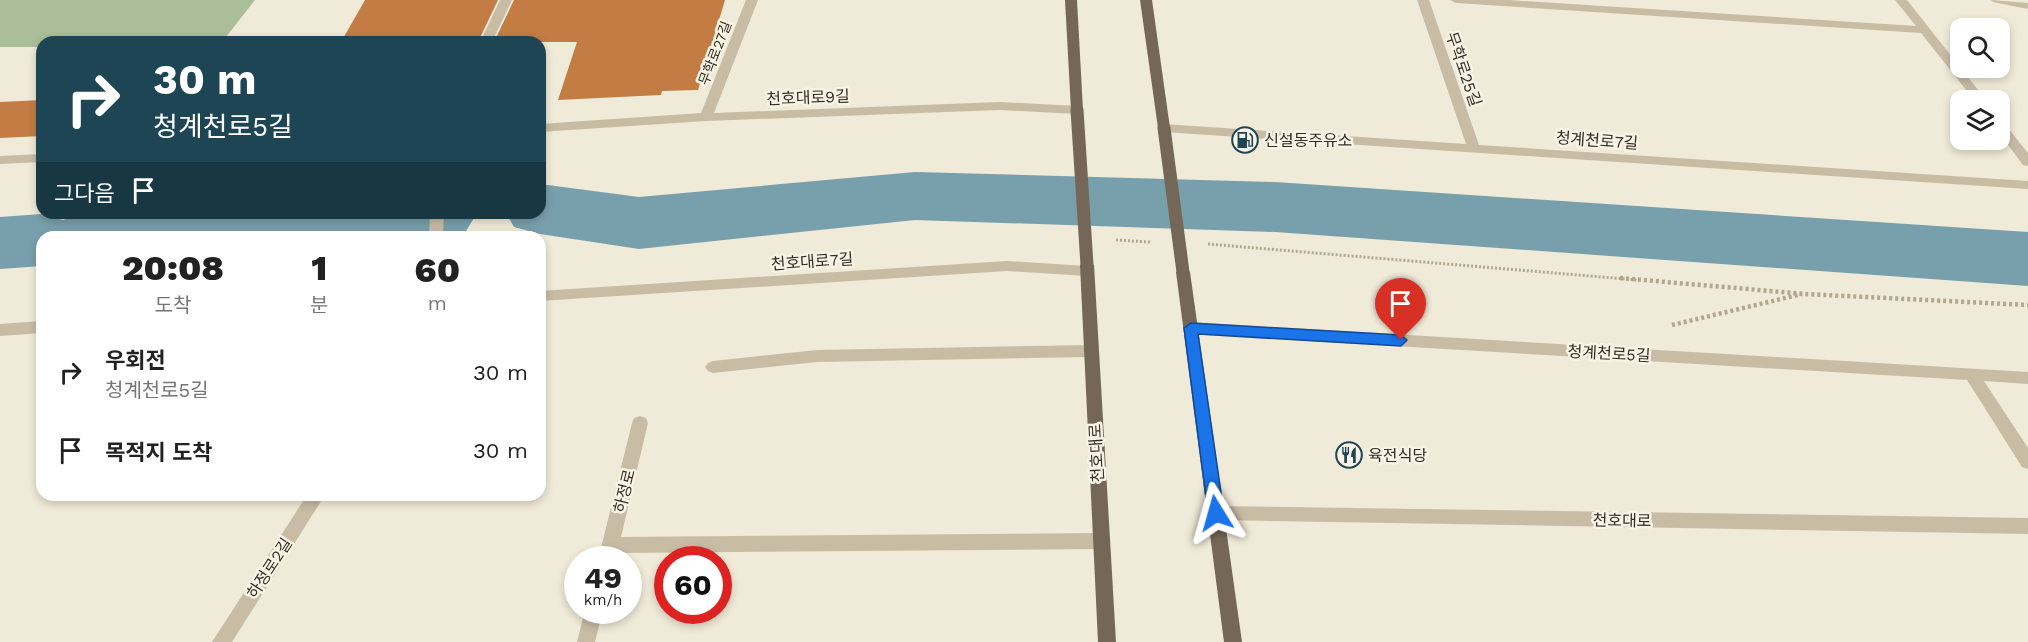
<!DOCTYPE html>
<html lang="ko">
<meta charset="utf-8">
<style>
:root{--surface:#fff;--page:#f6f6f6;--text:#222;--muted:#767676}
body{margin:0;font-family:"Work Sans","Noto Sans KR",sans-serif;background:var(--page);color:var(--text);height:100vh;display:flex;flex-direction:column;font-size:22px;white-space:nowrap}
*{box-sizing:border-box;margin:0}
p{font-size:20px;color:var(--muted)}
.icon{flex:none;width:33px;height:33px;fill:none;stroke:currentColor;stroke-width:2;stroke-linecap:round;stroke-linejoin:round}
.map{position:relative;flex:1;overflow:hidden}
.side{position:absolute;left:36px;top:231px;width:510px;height:270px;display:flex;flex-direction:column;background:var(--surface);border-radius:18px;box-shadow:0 3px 9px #0003}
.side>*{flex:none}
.top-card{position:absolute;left:36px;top:36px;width:510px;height:183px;border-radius:18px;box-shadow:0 3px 9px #0003;background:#1d4554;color:#fff;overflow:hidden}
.tools{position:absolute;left:1950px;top:18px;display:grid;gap:12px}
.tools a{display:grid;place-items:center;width:60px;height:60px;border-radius:12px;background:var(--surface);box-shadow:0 3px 9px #0003;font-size:30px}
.speed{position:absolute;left:564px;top:546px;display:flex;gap:12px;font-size:30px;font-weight:700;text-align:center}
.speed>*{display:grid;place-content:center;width:78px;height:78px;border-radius:50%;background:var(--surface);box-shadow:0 3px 9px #0003;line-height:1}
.speed small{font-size:15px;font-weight:400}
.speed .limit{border:9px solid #d22;background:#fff;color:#111}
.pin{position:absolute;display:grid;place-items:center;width:51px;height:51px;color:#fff;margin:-62px -26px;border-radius:50% 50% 50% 0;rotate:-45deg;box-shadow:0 0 6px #0007}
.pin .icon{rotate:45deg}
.me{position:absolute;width:66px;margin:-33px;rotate:352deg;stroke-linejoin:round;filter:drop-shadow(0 0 4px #0008)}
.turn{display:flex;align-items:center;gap:21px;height:126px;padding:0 18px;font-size:27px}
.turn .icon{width:78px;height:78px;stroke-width:2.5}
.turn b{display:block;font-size:42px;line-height:51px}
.then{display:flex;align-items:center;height:57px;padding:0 18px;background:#0003;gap:12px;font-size:22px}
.eta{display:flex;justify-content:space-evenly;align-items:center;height:102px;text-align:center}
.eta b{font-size:36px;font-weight:800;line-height:42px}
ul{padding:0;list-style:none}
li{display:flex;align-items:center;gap:18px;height:78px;padding:0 18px}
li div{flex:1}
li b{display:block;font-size:22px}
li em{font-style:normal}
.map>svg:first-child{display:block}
.green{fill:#aabe99}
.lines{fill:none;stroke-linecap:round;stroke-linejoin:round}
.river{fill:#78a0ac;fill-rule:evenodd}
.building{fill:#c27c44}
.path-far1{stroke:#b3a68f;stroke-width:3;stroke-dasharray:2 2;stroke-linecap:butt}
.path{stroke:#b3a68f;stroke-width:4.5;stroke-dasharray:3 3;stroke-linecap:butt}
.minor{fill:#c8bca5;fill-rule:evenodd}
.major{fill:#756757;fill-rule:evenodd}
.major-bridge{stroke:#756757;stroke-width:13}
.route{fill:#1a73e8;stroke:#114b97;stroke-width:1.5}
.labels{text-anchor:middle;stroke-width:5;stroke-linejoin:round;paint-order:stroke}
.far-street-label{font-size:14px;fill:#342d26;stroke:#f8f3e4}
.street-label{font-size:16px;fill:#342d26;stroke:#f8f3e4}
.poi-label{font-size:16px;fill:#342d26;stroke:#f8f3e4;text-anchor:start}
</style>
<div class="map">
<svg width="2028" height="642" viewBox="0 0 2028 642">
<rect width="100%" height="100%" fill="#f0ead8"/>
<!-- green -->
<path class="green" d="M 0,0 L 255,0 L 222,42 L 42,42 L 42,47 L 0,47 Z"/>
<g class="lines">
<!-- river -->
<g class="river">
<path d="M 915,172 L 1275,182 L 2028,232 L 2028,286 L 1275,232 L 915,220 L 639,249 L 540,234 L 514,227 L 506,213 L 540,213 L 540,184 L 639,197 Z"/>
<path d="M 83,213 L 477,213 L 466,231 L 444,237 L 42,237 L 42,266 L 0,269 L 0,217 L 42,214 L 63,220 Z"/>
</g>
</g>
<!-- building -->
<g class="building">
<path d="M 365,0 L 498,0 L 478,42 L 341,42 Z"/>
<path d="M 514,0 L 725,0 L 698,90 L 662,91 L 661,95 L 558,100 L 577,42 L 494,42 Z"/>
<path d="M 42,100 L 42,136 L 0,138 L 0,102 Z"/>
</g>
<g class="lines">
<!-- path-far1 -->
<g class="path-far1">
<path d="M 1116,240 L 1150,242"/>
<path d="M 1208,244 L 1638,280"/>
</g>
<!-- path -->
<g class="path">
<path d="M 1620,278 L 1805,294 L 2028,305"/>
<path d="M 1672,325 L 1802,294"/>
</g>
<!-- minor -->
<g class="minor">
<path d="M 500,0 L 512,0 L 492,42 L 480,42 Z"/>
<path d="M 746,0 L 758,0 L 714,113 L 999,102 L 1077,106 L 1083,110 L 1077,114 L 999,110 L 706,121 L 540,132 L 540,124 L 701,113 Z"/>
<path d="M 1417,0 L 1429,0 L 1479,145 L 2028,181 L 2028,189 L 1164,132 L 1158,128 L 1164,124 L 1466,144 Z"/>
<path d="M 1450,0 L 1508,0 L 1916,26 L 1895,0 L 1907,0 L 1986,100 L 1974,100 L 1921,33 L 1456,3 Z"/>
<path d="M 1991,0 L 2028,3 L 2028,9 L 1993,2 Z"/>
<path d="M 2000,122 L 2004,123 L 2028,153 L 2028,166 L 2023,165 L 2000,134 Z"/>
<path d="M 42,154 L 42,162 L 0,164 L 0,156 Z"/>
<path d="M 430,213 L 444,213 L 443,237 L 429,237 Z"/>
<path d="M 1007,261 L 1087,266 L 1094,271 L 1087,276 L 1007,271 L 540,301 L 540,291 Z"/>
<path d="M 42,321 L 42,333 L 0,336 L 0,324 Z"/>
<path d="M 1191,322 L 2028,372 L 2028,384 L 1984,381 L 2028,448 L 2028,469 L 2022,467 L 1967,380 L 1191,334 L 1186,332 L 1183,328 L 1186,324 Z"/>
<path d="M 1090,345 L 1095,347 L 1098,351 L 1095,355 L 1090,357 L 817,362 L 713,373 L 708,371 L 705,367 L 708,363 L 713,361 L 817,350 Z"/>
<path d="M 640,416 L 646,418 L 648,423 L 621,537 L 1101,533 L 1107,536 L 1110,541 L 1107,546 L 1101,549 L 618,553 L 616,560 L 598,560 L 632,423 L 634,418 Z"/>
<path d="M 307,495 L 325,495 L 232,642 L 212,642 Z"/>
<path d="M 1216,506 L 2028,518 L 2028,534 L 1216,520 L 1210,518 L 1207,513 L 1210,508 Z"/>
<path d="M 585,610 L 603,610 L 595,642 L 577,642 Z"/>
</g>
<!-- major -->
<g class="major">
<path d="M 1065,0 L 1077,0 L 1083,110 L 1077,114 L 1071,110 Z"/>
<path d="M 1140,0 L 1152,0 L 1170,128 L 1164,132 L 1158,128 Z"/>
<path d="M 1087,260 L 1094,265 L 1116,642 L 1098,642 L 1080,265 Z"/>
<path d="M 1183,267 L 1190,272 L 1242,642 L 1224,642 L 1176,272 Z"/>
</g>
<!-- major-bridge -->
<g class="major-bridge">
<path d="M 1077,110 L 1087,265"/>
<path d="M 1164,128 L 1183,272"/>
</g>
</g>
<!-- route -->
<path class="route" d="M 1191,323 L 1401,335 L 1407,340 L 1401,346 L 1198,334 L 1224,513 L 1221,518 L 1216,520 L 1210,518 L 1208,513 L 1184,328 Z"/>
<!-- icons -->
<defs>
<g id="fuel-ring" transform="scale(1.35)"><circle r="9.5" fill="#f8f3e4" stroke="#1d4554" stroke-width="1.5"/><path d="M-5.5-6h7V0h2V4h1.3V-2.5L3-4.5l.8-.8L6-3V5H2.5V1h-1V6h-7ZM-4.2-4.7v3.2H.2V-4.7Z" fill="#1d4554"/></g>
<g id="restaurant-ring" transform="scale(1.35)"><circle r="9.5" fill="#f8f3e4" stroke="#1d4554" stroke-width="1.5"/><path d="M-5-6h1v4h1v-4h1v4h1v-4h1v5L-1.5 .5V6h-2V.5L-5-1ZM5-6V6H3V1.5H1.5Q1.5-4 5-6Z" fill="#1d4554"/></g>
</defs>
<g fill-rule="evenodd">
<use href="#fuel-ring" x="1245" y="140"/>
<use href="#restaurant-ring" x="1349" y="455"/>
</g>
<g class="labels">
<!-- far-street labels -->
<g class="far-street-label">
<text transform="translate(715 53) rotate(-69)" y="5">무학로27길</text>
</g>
<!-- street labels -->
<g class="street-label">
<text transform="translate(1464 69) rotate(71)" y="6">무학로25길</text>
<text transform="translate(808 97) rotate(-2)" y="6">천호대로9길</text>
<text transform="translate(1597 140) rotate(4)" y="6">청계천로7길</text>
<text transform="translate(812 261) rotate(-4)" y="6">천호대로7길</text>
<text transform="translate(1609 353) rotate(3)" y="6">청계천로5길</text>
<text transform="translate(1096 453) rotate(-93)" y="6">천호대로</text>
<text transform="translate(624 491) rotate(-76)" y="6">하정로</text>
<text transform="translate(1622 520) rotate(1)" y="6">천호대로</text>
<text transform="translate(269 568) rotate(-57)" y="6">하정로2길</text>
</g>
<!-- poi labels -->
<g class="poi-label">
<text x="1264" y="146">신설동주유소</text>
<text x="1368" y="461">육전식당</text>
</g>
</g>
</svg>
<div class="tools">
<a><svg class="icon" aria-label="search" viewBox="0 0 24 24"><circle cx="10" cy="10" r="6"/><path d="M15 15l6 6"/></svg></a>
<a><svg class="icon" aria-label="layers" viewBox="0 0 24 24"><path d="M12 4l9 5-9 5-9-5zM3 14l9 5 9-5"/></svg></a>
</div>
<div class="speed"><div>49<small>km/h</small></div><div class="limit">60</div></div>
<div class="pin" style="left:1401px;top:340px;background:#d93025"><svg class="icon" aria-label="arrive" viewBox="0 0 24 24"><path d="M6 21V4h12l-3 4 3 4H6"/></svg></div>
<svg class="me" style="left:1216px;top:513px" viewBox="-20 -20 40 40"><path d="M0-17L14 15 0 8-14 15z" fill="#1a73e8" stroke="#fff" stroke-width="4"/></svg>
<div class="top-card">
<div class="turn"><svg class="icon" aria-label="right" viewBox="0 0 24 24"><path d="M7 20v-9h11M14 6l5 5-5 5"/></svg><div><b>30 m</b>청계천로5길</div></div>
<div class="then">그다음<svg class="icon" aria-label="arrive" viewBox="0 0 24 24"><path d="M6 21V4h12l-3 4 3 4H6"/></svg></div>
</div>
<section class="side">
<div class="eta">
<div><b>20:08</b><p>도착</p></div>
<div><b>1</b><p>분</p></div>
<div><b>60</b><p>m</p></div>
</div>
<ul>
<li><svg class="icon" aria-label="right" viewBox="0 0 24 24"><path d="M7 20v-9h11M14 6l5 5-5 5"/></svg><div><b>우회전</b><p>청계천로5길</p></div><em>30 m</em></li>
<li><svg class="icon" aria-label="arrive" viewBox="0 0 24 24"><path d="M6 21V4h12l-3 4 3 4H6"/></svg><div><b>목적지 도착</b></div><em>30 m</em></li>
</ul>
</section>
</div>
